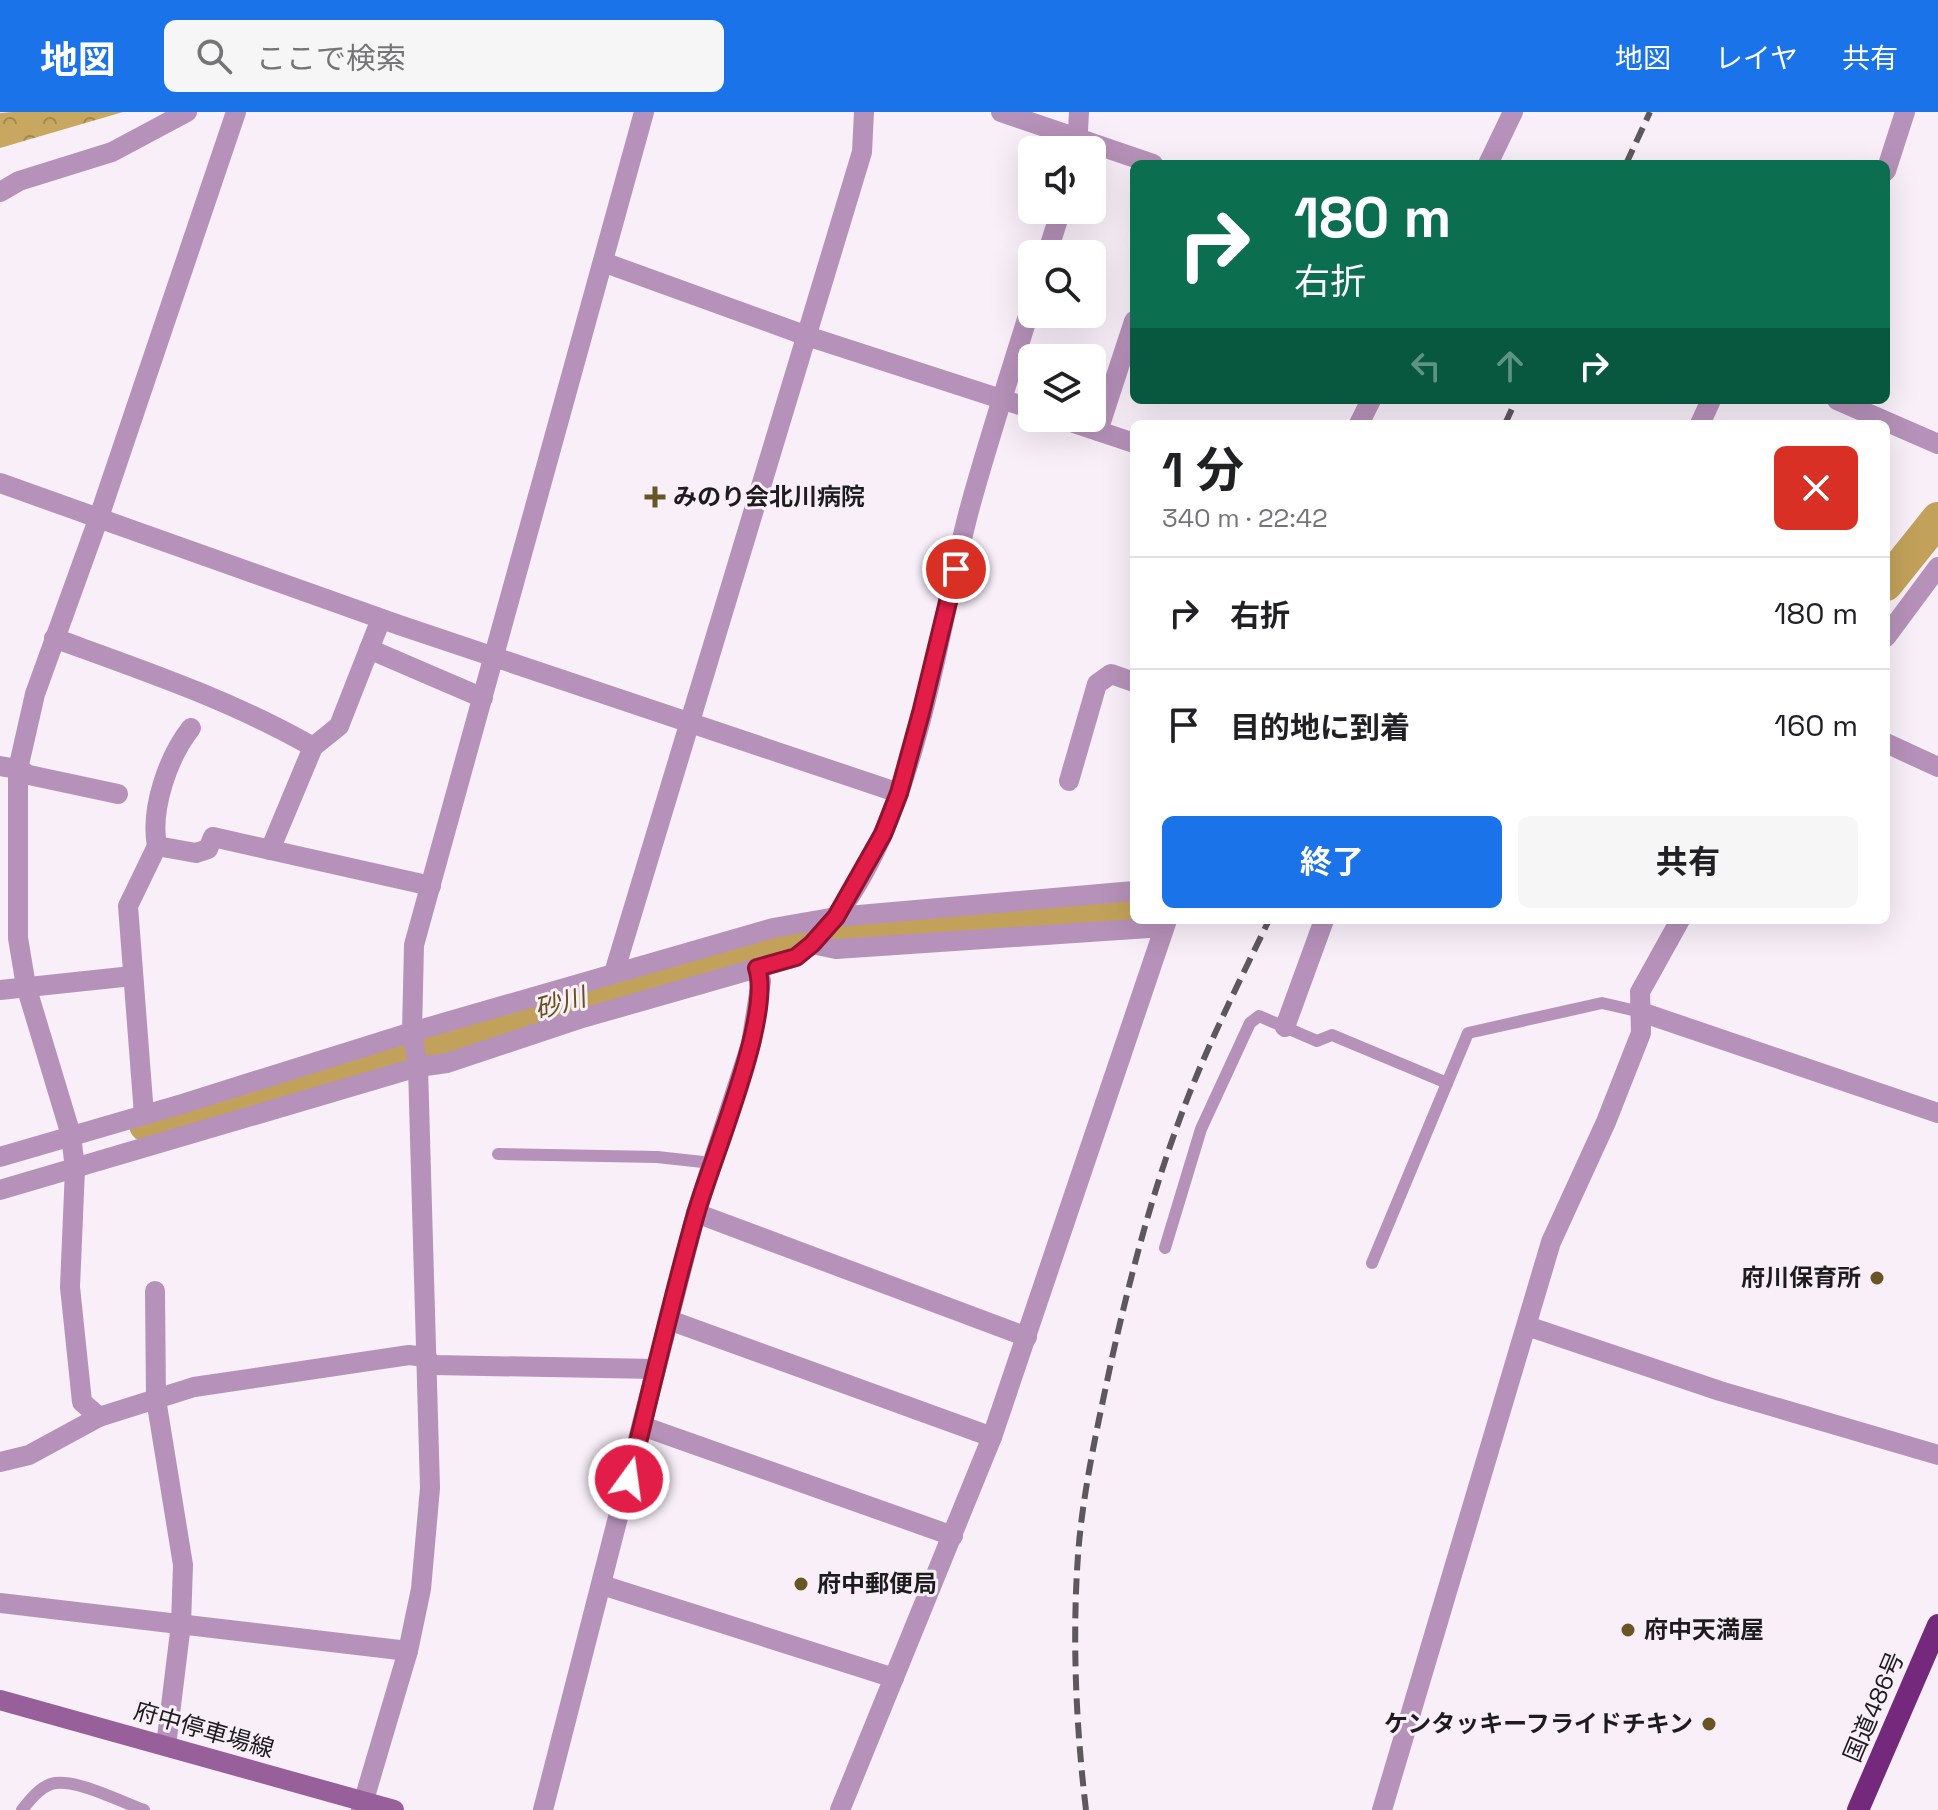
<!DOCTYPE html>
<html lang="ja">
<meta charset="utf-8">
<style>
:root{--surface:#fff;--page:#f6f6f6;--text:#202124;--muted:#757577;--line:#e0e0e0;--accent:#1a73e8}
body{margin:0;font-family:"Space Grotesk","Noto Sans JP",sans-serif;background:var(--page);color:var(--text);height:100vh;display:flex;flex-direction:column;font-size:30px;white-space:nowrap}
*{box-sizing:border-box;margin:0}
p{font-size:26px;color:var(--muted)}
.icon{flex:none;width:44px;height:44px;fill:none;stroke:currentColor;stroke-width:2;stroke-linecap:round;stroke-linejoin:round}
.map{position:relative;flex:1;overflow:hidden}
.side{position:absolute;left:1130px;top:308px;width:760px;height:504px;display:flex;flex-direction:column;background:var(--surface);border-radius:12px;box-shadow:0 8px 32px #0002}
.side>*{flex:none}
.guide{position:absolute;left:1130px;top:48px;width:760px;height:244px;border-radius:12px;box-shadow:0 8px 32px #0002;background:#0b6e4f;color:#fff;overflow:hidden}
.fabs{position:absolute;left:1018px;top:24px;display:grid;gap:16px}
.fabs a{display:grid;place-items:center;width:88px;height:88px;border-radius:12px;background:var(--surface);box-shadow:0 8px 32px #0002;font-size:40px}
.pin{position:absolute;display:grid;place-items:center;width:68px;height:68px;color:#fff;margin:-34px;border:4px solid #fff;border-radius:50%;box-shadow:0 2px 8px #0007}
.me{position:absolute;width:88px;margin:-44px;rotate:14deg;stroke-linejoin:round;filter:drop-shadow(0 0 6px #0008)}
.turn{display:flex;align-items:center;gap:28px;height:168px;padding:0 32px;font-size:36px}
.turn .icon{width:104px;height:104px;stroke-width:2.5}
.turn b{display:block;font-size:56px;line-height:68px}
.lanes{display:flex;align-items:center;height:76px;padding:0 32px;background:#0003;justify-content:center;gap:40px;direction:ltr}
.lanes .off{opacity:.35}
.round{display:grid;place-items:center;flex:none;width:84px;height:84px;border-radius:12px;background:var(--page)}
.headline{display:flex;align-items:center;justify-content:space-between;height:136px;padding:0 32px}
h1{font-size:48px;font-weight:700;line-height:60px}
.action{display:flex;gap:16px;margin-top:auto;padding:16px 32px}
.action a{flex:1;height:92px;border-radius:12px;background:var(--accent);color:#fff;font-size:32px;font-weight:700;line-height:92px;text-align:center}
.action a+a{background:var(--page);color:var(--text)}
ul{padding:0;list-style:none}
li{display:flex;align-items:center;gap:24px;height:112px;padding:0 32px;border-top:2px solid var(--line)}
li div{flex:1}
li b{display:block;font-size:30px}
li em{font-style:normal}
header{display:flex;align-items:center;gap:48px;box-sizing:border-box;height:112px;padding:0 40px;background:var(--accent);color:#fff}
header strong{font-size:38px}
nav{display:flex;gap:44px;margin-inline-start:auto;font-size:28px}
.search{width:560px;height:72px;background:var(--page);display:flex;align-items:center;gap:20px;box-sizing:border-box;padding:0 28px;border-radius:12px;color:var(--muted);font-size:30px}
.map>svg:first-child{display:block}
.forest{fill:url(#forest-crowns)}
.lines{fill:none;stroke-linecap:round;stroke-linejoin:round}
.river{stroke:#c2a25a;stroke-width:34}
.service{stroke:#b691b9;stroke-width:12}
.minor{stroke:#b691b9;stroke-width:20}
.tertiary{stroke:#b691b9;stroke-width:20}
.secondary{stroke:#97609b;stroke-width:20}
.trunk{stroke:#74297c;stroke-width:22}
.rail{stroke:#5d585d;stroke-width:6;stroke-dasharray:16 8;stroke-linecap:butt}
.route-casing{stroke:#92132f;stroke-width:20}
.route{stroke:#e11d48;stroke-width:14}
.poi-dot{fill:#695423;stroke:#f8eff9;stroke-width:3}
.labels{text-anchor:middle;stroke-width:6;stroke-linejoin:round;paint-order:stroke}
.poi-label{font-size:24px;font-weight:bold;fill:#1f1c1f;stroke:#f8eff9;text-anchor:start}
.street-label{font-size:24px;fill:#1f1c1f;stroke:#f8eff9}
.water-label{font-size:26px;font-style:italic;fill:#664f18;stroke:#f8eff9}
</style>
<header>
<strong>地図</strong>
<div class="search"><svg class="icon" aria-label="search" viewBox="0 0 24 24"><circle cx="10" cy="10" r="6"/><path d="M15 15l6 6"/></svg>ここで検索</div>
<nav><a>地図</a><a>レイヤ</a><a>共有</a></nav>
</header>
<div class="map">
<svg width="1938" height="1698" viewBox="0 0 1938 1698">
<defs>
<pattern id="forest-crowns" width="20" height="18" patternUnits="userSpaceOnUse" patternTransform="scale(2)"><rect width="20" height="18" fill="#c8a860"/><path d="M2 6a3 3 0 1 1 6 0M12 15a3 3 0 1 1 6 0" fill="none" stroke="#a2884f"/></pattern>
</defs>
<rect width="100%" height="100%" fill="#f8eff9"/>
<!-- forest -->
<path class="forest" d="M 12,0 L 123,0 L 0,36 L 0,1 Z"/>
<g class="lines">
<!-- river -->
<g class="river">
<path d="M 1886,472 L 1938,407"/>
<path d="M 146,1013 L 770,829 L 851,817 L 1134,798"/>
</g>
<!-- service -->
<g class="service">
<path d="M 498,1042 L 657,1045 L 712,1051"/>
<path d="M 1165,1136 L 1201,1017 L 1250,911 L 1259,904 L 1317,929 L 1332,923 L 1447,971"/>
<path d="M 1372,1151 L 1468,921 L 1602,891 L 1641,900"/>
<path d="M 22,1698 C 29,1689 39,1676 51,1672 C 74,1665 121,1690 144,1698"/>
</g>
<!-- minor -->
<g class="minor">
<path d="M 236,0 L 99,405 L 35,582 L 18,657 L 18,826 L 26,874 L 71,1023 L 75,1057 L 70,1175 L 82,1290 L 99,1305 L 194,1275 L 409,1243 L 425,1245 L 433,1253 L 656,1257"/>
<path d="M 1001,0 L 1153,52"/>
<path d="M 1077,36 L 1079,0"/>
<path d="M 1886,59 L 1905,0"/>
<path d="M 0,80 L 19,69 L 112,40 L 187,0"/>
<path d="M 1047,142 L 1061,98"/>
<path d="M 603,150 L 807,224 L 1032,297"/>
<path d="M 1837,288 L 1938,332"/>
<path d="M 1059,306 L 1134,331"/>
<path d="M 1700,312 L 1711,288"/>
<path d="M 1098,319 L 1134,209"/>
<path d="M 0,371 L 399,513 L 899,681"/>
<path d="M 1886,525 L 1938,455"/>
<path d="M 54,526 C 142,558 231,588 313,635"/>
<path d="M 369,537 L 483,586"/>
<path d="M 1886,631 L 1938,655"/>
<path d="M 0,654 L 18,657 L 29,663 L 118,682"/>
<path d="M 1069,669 L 1097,572 L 1111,562 L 1134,570"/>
<path d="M 157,734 C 150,697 168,645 191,616"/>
<path d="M 270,738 L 313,635 L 339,614 L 381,507"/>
<path d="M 812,832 L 836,837 L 1164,815"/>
<path d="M 614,861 L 862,40 L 864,0"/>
<path d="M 0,878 L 132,864"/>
<path d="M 1641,900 L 1938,1001"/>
<path d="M 1285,915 L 1324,808"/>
<path d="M 144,1003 L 128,794 L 157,734 L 196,741 L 208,737 L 213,725 L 431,774"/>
<path d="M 0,1045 L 182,992 L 412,920 L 773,816 L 836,805 L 1134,779"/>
<path d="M 0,1078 L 418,955 L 447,951 L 579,907 L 796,845 C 913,752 933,532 970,395 C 989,326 1011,259 1032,191"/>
<path d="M 696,1101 L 1027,1225"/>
<path d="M 155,1179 L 156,1287 L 183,1453 L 181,1512 L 166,1634"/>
<path d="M 669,1208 L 992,1325"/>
<path d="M 1527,1214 L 1720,1279 L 1938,1343"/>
<path d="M 642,1314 L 953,1424"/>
<path d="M 0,1350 L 29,1343 L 99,1305"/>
<path d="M 602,1473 L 894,1566"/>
<path d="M 0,1491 L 408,1539"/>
<path d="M 361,1698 L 408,1539 L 421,1477 L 430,1376 L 418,955 L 412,920 L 414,833 L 644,0"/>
<path d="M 543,1698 L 696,1101 L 751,932 L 761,869 L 757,856"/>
<path d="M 1382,1698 L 1551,1130 L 1606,1010 L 1641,921 L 1640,880 L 1680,808"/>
</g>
<!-- tertiary -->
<g class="tertiary">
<path d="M 1488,52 L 1513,0"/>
<path d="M 1359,312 L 1371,288"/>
<path d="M 840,1698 L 992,1325 L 1167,808"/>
</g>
<!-- secondary -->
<path class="secondary" d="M 0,1588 L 394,1698"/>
<!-- trunk -->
<path class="trunk" d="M 1858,1698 L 1938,1513"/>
<!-- rail -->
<g class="rail">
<path d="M 1626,52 L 1650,0"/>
<path d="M 1505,312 L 1516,288"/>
<path d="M 1086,1698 C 1076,1615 1072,1527 1078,1443 C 1083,1377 1098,1312 1112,1246 C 1132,1157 1155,1070 1188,985 C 1212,924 1241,866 1269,808"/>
</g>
</g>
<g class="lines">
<!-- route casing -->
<g class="route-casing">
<path id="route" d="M 629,1367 C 651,1279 671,1189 696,1102 C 711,1048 773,904 757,856 L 796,845 L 812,832 L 836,805 L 883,722 L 899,681 L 921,601 L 956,457"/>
</g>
<!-- route -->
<use href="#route" class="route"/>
</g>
<!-- markers -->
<g class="poi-dot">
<path d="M651 373h8v8h8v8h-8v8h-8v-8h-8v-8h8z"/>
<circle cx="1877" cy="1166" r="8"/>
<circle cx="801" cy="1472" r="8"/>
<circle cx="1628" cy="1518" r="8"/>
<circle cx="1709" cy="1612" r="8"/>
</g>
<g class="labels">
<!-- poi labels -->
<g class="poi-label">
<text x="673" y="393">みのり会北川病院</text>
<text x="1861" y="1174" text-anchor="end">府川保育所</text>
<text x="817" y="1480">府中郵便局</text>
<text x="1644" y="1526">府中天満屋</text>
<text x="1693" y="1620" text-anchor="end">ケンタッキーフライドチキン</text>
</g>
<!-- street labels -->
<g class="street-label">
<text transform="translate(1874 1595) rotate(-67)" y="8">国道486号</text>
<text transform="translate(204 1618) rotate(16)" y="8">府中停車場線</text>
</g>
<!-- water labels -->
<g class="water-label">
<text transform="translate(560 891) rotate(-16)" y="9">砂川</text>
</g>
</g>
</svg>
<div class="fabs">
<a><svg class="icon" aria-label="sound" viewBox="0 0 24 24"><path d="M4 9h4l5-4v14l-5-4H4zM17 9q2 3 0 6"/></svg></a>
<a><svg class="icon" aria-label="search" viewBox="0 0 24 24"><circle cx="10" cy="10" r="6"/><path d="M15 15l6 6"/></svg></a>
<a><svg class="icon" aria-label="layers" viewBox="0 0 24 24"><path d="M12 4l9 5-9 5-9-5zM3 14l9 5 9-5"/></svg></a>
</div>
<div class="pin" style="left:956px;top:457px;background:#d93025"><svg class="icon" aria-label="arrive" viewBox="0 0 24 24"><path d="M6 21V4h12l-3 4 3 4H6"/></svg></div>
<svg class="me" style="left:629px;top:1367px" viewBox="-20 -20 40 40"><circle r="17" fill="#e11d48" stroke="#fff" stroke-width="3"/><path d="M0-11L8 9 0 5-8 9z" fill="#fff"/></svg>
<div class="guide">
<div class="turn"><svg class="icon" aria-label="right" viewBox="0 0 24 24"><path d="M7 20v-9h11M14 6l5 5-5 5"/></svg><div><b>180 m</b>右折</div></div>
<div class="lanes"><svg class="icon off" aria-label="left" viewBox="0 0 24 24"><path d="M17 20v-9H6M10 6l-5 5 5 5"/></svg><svg class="icon off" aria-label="ahead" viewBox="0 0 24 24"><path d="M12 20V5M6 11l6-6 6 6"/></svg><svg class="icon" aria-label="right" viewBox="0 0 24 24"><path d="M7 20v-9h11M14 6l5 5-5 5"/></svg></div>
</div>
<section class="side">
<div class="headline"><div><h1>1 分</h1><p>340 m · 22:42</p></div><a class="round" style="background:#d93025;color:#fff"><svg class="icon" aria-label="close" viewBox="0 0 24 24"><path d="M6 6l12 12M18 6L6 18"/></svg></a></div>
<ul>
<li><svg class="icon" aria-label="right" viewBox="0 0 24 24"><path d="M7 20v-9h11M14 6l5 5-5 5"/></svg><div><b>右折</b></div><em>180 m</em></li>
<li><svg class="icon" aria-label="arrive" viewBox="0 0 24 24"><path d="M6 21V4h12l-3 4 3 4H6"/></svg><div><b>目的地に到着</b></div><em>160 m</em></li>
</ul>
<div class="action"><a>終了</a><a>共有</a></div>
</section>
</div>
